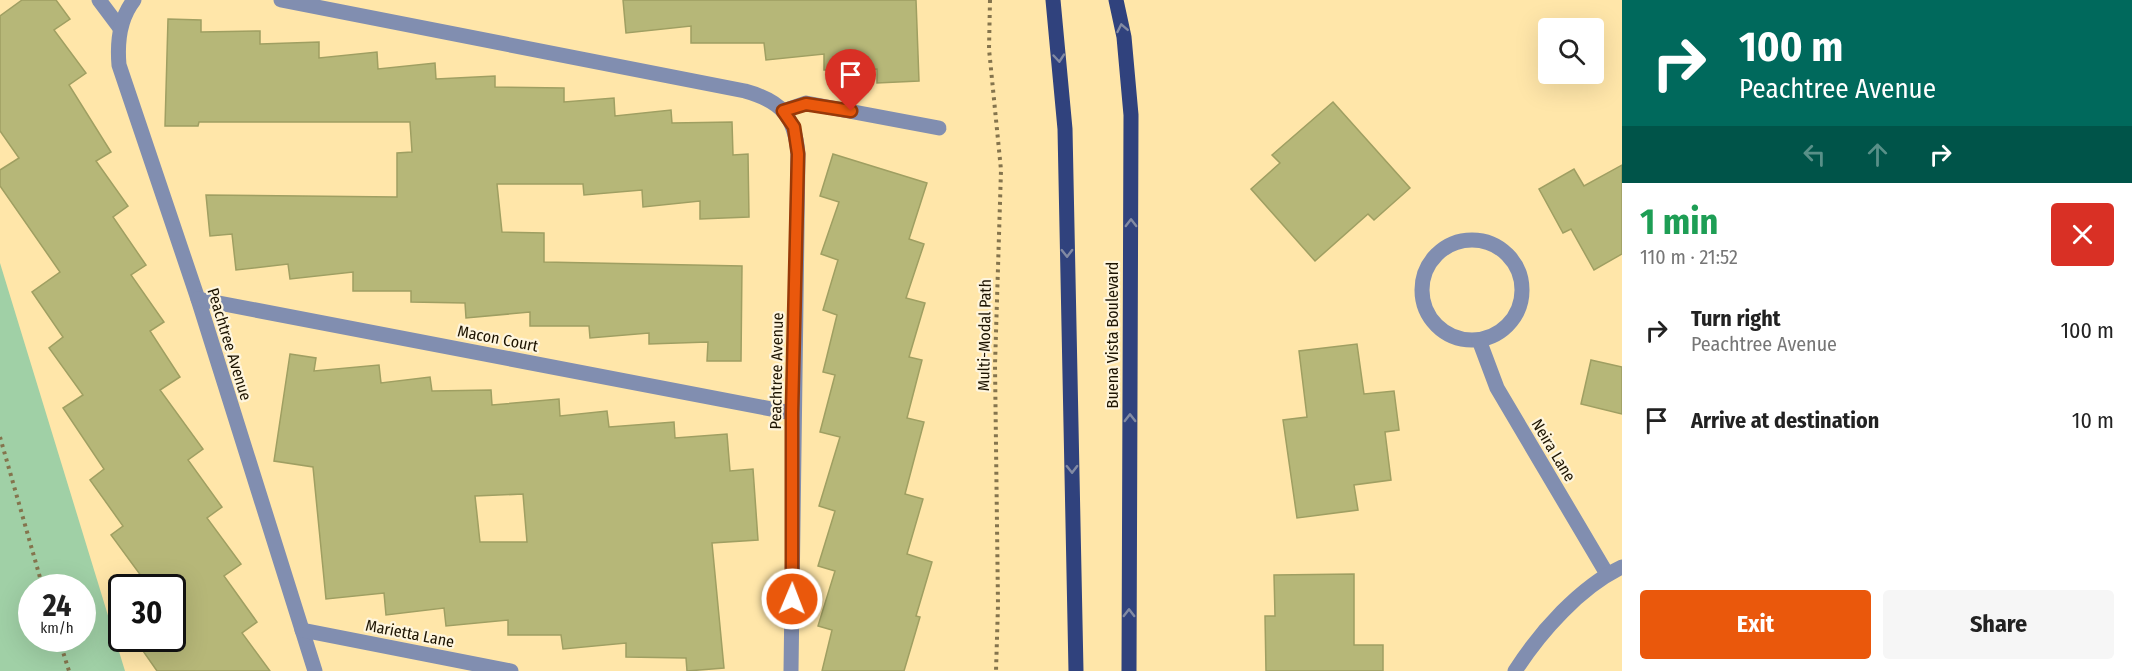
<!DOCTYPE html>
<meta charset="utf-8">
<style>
:root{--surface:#fff;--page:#f6f6f6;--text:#222;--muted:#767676;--accent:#ea580c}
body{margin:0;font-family:"Fira Sans Condensed",sans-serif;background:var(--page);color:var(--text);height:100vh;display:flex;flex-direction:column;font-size:22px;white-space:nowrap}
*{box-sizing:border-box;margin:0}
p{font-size:20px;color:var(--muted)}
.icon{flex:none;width:33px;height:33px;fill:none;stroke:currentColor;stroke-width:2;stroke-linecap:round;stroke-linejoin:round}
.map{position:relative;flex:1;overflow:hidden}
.side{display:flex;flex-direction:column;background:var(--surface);width:510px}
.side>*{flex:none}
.top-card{background:#00695c;color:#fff;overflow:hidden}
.controls{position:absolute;left:1538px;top:18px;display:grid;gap:12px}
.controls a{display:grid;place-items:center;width:66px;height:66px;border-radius:6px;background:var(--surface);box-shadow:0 6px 24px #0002;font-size:30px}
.speed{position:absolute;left:18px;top:574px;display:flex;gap:12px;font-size:30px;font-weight:700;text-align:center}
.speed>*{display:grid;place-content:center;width:78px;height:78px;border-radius:50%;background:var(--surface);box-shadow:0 6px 24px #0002;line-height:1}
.speed small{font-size:15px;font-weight:400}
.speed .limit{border:3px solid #111;border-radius:9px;background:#fff;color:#111}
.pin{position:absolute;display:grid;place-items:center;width:51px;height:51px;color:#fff;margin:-62px -26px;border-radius:50% 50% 50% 0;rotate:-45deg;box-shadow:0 0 6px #0007}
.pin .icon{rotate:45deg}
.me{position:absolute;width:66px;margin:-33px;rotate:1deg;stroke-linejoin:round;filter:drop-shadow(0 0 4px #0008)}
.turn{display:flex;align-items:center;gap:21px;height:126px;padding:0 18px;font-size:27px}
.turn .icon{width:78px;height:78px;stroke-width:2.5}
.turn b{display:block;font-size:42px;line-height:51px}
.lanes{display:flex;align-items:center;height:57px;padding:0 18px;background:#0003;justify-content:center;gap:30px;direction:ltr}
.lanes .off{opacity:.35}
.round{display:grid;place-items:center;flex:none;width:63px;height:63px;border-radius:6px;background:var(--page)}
.head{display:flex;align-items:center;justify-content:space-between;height:102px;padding:0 18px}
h1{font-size:36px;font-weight:700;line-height:45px;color:#1e9e55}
.button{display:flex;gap:12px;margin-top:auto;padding:12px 18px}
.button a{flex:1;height:69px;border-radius:6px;background:var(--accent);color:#fff;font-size:24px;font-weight:700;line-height:69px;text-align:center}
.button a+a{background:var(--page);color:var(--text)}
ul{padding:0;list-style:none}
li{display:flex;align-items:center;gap:18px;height:90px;padding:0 18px}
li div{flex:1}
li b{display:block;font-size:22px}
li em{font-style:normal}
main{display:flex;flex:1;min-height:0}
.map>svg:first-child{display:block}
.green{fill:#a0d0a6;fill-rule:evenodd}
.building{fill:#b6b778;stroke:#9f9f62;stroke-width:1.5;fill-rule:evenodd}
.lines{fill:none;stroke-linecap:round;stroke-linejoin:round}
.path{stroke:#84744d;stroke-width:4;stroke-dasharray:3 4.5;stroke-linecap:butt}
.minor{stroke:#818eb0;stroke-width:15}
.major{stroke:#30427d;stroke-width:15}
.oneway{stroke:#828aa3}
.route-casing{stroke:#983908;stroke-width:15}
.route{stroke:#ea580c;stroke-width:10}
.labels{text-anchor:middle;stroke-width:4.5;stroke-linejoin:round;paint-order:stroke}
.street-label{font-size:16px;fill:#1c1300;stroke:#fef5dd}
</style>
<main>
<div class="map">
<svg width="1622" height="671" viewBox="0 0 1622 671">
<rect width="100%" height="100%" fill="#ffe6a9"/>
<!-- green -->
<path class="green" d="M 0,263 L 125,671 L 0,671 ZM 32,588 L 82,588 L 82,639 L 32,639 Z"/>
<!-- building -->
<g class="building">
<path d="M 22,0 L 56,0 L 70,19 L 54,30 L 86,73 L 69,85 L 111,152 L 96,161 L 128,206 L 113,217 L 146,265 L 131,275 L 164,322 L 150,331 L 180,377 L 160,390 L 203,449 L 188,460 L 222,507 L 207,518 L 241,564 L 224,576 L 257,622 L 242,633 L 270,671 L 157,671 L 143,651 L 160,639 L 172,639 L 172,588 L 150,588 L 111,535 L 123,526 L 90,480 L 104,469 L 63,408 L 83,395 L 49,348 L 63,337 L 32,292 L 60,272 L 0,186 L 0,170 L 19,158 L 0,131 L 0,16 Z"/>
<path d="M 623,0 L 916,0 L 919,81 L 877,83 L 877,69 L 824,70 L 824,54 L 766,60 L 764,43 L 691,43 L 691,26 L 626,33 Z"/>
<path d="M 168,19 L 201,20 L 201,32 L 260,31 L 260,44 L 319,42 L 319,58 L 377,52 L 378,69 L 435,63 L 436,79 L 495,76 L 495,87 L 564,88 L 564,102 L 614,98 L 615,116 L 671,110 L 672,123 L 732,122 L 733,155 L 748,154 L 749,217 L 700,219 L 700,201 L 643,207 L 642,190 L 584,195 L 583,184 L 497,184 L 502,232 L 544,233 L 544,262 L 742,266 L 741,361 L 707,361 L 708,342 L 649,344 L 649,333 L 590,338 L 589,326 L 530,326 L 530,312 L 466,318 L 465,303 L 411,302 L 411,291 L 353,291 L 353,272 L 290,279 L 288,264 L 236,270 L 232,234 L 210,236 L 206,195 L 397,197 L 397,153 L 412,152 L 410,122 L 199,122 L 198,126 L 165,126 Z"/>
<path d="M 1333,102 L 1410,188 L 1374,220 L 1368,214 L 1315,261 L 1251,189 L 1280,163 L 1272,155 Z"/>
<path d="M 833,154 L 927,183 L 909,239 L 924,244 L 906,298 L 925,303 L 909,357 L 922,360 L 907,418 L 924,422 L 905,494 L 923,499 L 907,554 L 932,562 L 916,616 L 920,617 L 904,671 L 822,671 L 832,630 L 818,626 L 835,571 L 818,566 L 835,511 L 819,506 L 840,437 L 820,432 L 835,375 L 823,372 L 837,315 L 823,310 L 838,260 L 821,254 L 839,202 L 820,196 Z"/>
<path d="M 1622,165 L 1622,254 L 1594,270 L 1571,229 L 1563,233 L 1539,189 L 1574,169 L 1584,186 Z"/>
<path d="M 1357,344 L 1364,394 L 1394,391 L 1399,430 L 1385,432 L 1391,480 L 1354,485 L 1358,510 L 1297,518 L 1283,420 L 1307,417 L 1299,351 Z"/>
<path d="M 290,354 L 316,358 L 314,371 L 379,365 L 381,383 L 430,377 L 432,391 L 491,390 L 492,405 L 559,399 L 560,416 L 607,411 L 609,427 L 674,422 L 675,438 L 727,434 L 730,471 L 753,469 L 758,540 L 712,543 L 724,668 L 687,671 L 686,658 L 626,657 L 626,643 L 563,649 L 561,635 L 508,635 L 508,620 L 446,626 L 444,608 L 386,615 L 384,593 L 326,599 L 313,467 L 274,461 ZM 523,494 L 527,542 L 480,542 L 475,496 Z"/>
<path d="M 1591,360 L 1622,367 L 1622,414 L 1581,404 Z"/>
<path d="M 1354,574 L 1354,645 L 1383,645 L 1383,671 L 1266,671 L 1265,616 L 1275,616 L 1274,575 Z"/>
</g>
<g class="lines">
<!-- path -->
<g class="path">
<path d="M 990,0 L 989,49 L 1001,170 L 995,365 L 998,605 L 996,671"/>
<path d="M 0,437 L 43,588"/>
<path d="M 59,639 L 69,671"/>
</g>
<!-- minor -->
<g class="minor">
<path d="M 99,0 L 120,28"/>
<path d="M 134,0 C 119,19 117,42 119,65 L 198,299 L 315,671"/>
<path d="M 281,0 L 745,91 C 781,101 795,116 798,154 L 791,671"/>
<path d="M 783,111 L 806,103 L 939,128"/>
<circle cx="1472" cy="290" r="50"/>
<path d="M 198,299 L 792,413"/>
<path d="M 1479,340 L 1497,388 L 1607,574"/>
<path d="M 302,630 L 511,671"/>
<path d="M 1515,671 C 1540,632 1580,587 1622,567"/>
</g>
<!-- major -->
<g class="major">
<path d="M 1053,0 L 1065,129 L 1076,671"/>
<path d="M 1116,0 L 1124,37 L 1131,115 L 1129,671"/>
</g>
</g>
<!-- one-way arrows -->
<defs><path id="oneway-chevron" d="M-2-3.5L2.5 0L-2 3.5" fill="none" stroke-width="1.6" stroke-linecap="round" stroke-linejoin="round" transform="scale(1.5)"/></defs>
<g class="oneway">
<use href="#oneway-chevron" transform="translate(1122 28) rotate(-101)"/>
<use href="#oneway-chevron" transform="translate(1059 58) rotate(85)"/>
<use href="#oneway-chevron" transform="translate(1131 223) rotate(-90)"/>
<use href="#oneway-chevron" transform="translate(1067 253) rotate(89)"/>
<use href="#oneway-chevron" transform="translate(1130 418) rotate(-90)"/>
<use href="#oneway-chevron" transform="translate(1072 469) rotate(89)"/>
<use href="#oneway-chevron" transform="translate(1129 613) rotate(-90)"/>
</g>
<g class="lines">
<!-- route casing -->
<g class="route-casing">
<path id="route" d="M 792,599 L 792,413 L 798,154 L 794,127 L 783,111 L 806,104 L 851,111"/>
</g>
<!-- route -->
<use href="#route" class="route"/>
</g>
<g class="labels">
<!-- street labels -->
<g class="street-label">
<text transform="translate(984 335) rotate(-89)" y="6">Multi-Modal Path</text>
<text transform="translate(1112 335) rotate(-90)" y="6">Buena Vista Boulevard</text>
<text transform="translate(498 338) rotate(11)" y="6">Macon Court</text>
<text transform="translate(230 344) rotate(73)" y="6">Peachtree Avenue</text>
<text transform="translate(776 371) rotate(-89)" y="6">Peachtree Avenue</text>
<text transform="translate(1554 450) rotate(59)" y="6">Neira Lane</text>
<text transform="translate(410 633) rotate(11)" y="6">Marietta Lane</text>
</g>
</g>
</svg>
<div class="controls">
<a><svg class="icon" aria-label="search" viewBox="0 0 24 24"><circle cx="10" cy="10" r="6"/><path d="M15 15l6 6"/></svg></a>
</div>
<div class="speed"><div>24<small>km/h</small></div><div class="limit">30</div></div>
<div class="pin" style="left:851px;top:111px;background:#d93025"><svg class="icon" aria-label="arrive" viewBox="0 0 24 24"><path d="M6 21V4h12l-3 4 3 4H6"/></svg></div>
<svg class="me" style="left:792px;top:599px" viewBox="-20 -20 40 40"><circle r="17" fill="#ea580c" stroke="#fff" stroke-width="3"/><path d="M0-11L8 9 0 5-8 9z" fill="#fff"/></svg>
</div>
<section class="side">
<div class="top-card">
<div class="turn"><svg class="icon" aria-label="right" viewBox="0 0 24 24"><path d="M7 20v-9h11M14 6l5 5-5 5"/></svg><div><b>100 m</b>Peachtree Avenue</div></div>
<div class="lanes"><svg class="icon off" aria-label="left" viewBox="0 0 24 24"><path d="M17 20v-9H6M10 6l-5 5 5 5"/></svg><svg class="icon off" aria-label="ahead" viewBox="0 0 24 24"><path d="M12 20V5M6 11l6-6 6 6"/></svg><svg class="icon" aria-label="right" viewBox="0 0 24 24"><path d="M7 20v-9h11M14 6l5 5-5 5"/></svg></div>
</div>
<div class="head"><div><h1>1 min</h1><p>110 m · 21:52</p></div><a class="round" style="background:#d93025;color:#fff"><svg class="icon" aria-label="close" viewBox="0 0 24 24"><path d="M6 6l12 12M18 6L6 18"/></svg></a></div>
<ul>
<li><svg class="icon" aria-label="right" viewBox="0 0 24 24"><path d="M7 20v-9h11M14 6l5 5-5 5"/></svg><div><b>Turn right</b><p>Peachtree Avenue</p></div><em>100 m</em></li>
<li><svg class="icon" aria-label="arrive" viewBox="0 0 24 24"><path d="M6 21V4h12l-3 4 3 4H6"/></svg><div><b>Arrive at destination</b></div><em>10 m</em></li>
</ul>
<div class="button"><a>Exit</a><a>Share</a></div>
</section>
</main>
